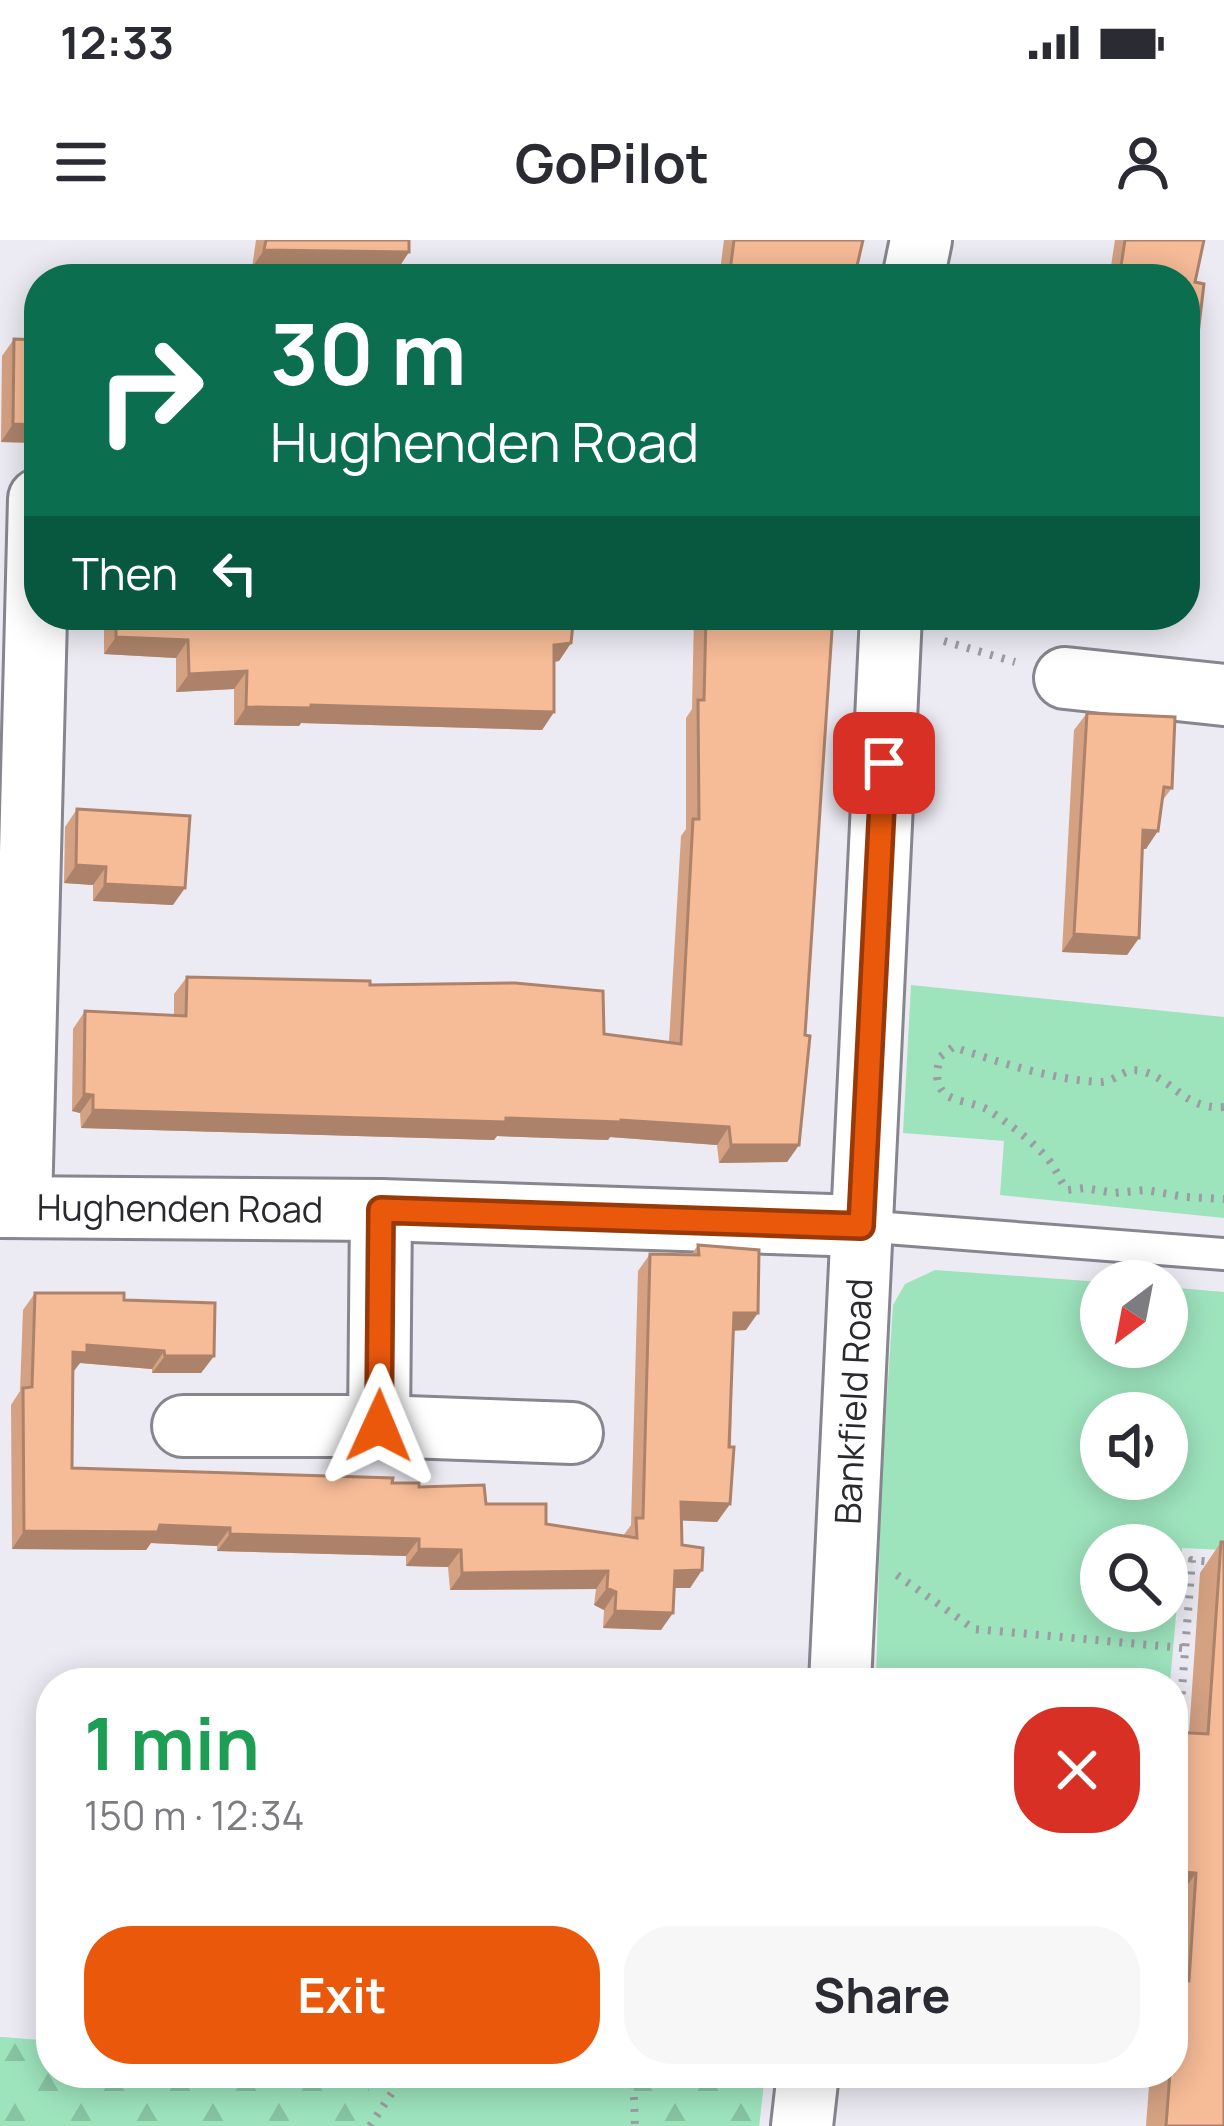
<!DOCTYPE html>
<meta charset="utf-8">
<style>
:root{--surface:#fff;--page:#f7f7f7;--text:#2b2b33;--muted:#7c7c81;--accent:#ea580c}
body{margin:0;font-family:Manrope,sans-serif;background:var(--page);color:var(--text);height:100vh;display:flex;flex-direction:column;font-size:45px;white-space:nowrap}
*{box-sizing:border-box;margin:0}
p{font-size:39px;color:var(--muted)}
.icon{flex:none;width:66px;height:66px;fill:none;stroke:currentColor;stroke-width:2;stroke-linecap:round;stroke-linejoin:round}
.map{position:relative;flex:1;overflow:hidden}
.panel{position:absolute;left:36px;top:1428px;width:1152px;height:420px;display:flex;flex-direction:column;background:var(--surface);border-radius:48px;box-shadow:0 6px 30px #0003}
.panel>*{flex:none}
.guide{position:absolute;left:24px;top:24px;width:1176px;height:366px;border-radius:48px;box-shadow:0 6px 30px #0003;background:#0b6e4f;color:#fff;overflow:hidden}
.needle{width:78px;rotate:212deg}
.fabs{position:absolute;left:1080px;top:1020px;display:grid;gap:24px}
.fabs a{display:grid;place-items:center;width:108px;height:108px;border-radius:50%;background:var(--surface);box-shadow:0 6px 30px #0003;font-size:60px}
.pin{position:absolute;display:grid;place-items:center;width:102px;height:102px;color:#fff;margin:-51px;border-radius:24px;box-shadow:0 6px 18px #0006}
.me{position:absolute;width:132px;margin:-66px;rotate:1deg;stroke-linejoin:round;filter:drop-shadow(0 0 9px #0008)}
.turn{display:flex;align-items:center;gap:42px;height:252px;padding:0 48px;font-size:54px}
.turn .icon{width:156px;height:156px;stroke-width:2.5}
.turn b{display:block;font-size:84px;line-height:102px}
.then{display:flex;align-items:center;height:114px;padding:0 48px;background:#0003;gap:24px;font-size:45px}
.round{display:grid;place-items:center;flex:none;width:126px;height:126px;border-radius:48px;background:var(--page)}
.headline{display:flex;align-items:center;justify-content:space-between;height:204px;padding:0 48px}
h1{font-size:72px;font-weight:700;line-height:90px;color:#1e9e55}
.action{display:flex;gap:24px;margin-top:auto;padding:24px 48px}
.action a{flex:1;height:138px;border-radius:48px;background:var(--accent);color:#fff;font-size:48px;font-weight:700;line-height:138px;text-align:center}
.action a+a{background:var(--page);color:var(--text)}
.status{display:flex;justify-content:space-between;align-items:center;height:84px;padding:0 60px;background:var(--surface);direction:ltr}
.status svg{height:33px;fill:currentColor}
header{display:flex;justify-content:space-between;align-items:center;height:156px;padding:0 48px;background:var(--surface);font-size:54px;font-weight:700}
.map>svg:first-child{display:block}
.green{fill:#9de4bd;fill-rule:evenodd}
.forest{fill:url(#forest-firs)}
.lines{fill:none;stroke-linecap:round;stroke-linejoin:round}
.lane-casing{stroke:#87858d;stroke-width:36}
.street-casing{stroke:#87858d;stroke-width:66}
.path{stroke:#9e9ca3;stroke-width:8;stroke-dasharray:3 9;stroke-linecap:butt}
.lane{stroke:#fff;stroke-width:30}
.street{stroke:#fff;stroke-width:60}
.wall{fill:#d4a182}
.shaded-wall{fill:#ac836a}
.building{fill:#f6bb97;stroke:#ac836a;stroke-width:3}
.route-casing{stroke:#983908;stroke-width:30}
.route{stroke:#ea580c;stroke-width:21}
.labels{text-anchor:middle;stroke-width:12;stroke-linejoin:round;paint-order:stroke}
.street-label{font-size:36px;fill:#2a292d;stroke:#f9f7fe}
</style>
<div class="status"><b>12:33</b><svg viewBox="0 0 49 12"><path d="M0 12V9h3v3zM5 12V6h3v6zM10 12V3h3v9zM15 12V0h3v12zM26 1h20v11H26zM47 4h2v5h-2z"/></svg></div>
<header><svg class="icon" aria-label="menu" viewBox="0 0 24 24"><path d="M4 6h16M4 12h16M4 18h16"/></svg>GoPilot<svg class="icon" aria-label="person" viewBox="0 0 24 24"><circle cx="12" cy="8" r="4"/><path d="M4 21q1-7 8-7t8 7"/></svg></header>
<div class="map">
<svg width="1224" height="1886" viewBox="0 0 1224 1886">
<defs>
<pattern id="forest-firs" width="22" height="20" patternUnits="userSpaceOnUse" patternTransform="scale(3)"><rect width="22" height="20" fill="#9de4bd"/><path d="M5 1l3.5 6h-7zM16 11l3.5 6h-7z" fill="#87c4a3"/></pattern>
</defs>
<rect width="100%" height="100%" fill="#eceaf2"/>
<!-- green -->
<g class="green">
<path d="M 911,745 L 1224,777 L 1224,978 L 1000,955 L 1004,901 L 903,893 Z"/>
<path d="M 935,1030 L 1101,1042 L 1101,1107 L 1167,1107 L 1167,1047 L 1224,1052 L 1224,1310 L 1182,1308 L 1170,1443 L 876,1443 L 881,1248 L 893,1065 L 905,1044 ZM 1101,1173 L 1167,1173 L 1167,1239 L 1101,1239 ZM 1101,1305 L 1167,1305 L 1167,1371 L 1101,1371 Z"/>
<path d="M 0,1797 L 51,1801 L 51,1833 L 765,1833 L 759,1886 L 0,1886 Z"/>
</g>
<!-- forest -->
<g class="forest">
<path d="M 0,1797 L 51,1801 L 51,1833 L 369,1833 L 369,1857 L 361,1880 L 352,1886 L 0,1886 Z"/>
<path d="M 633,1833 L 765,1833 L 759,1886 L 635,1886 Z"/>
</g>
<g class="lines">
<!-- lane casing -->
<g class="lane-casing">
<path id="lane" d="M 861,986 L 1224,1014"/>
</g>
<!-- street casing -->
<g class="street-casing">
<g id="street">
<path d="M 913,39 L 921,0"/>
<path d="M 1065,438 L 1224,455"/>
<path d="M 21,966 L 39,259"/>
<path id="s1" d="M 0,967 L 381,970 L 861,986"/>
<path d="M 183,1186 L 379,1186 L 572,1193"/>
<path d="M 379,1186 L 381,970"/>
<path id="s2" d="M 840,1443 L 891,375"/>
<path d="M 802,1886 L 808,1833"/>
</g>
</g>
<!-- path -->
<g class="path">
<path d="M 944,401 L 1015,422"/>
<path d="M 1224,867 C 1184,870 1174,839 1141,831 C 1123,827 1116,843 1098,842 C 1049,839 999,822 953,807 L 940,817 C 937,830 934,842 944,853 C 953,862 975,862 988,870 C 1006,881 1042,908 1053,926 C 1059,935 1060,942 1068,950 L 1085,948 L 1114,953 L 1146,950 L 1185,957 L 1224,959"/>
<path d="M 897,1335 L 974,1389 L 1183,1408"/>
<path d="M 1178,1502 L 1192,1320 L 1224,1323"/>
<path d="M 633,1833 L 635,1886"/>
<path d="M 370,1886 L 405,1833"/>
</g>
<!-- lane -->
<use href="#lane" class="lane"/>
<!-- street -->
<use href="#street" class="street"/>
</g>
<!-- wall -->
<g class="wall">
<path d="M 256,0 L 409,0 L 409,12 L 397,30 L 252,28 Z"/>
<path d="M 724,0 L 863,0 L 854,39 L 719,39 Z"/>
<path d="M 1115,0 L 1204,0 L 1195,42 L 1188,165 L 1185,39 L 1109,39 Z"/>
<path d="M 14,99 L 39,100 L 39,203 L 1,202 L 2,116 Z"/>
<path d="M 104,375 L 574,375 L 571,403 L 559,421 L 554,422 L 554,472 L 542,490 L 301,483 L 299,486 L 234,485 L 234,449 L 176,452 L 176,418 L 104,414 Z"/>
<path d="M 694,375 L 833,375 L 799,905 L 787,922 L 719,923 L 717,905 L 610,897 L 608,900 L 497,896 L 494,900 L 81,888 L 80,873 L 72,871 L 73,789 L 85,771 L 174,775 L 174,754 L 187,737 L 370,745 L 604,794 L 669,802 L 681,596 L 686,589 L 686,478 L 692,469 Z"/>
<path d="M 1087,473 L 1172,548 L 1162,561 L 1146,609 L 1142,609 L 1139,698 L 1127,715 L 1062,712 L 1074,490 Z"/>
<path d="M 77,569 L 173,665 L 93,661 L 93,645 L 64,643 L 65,587 Z"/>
<path d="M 698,1005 L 746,1090 L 733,1091 L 730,1264 L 717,1282 L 681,1280 L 682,1305 L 702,1330 L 690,1348 L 674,1348 L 661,1390 L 603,1388 L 604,1370 L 594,1365 L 596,1349 L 450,1350 L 448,1327 L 406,1326 L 406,1316 L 217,1311 L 217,1306 L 151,1303 L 146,1310 L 12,1309 L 11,1165 L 20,1151 L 23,1070 L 35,1053 L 124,1060 L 214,1116 L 201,1133 L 152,1133 L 152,1129 L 80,1123 L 73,1130 L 72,1228 L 392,1243 L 419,1247 L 486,1264 L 546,1284 L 623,1296 L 631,1285 L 638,1031 L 650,1014 L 691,1015 Z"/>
<path d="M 1221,1302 L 1224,1886 L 1146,1886 L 1150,1833 L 1173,1833 L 1173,1492 L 1189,1493 L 1200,1333 Z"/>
</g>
<!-- shaded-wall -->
<g class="shaded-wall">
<path d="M 264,10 L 409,12 L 397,30 L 252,28 Z"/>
<path d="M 13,184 L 39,185 L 39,203 L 1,202 Z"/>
<path d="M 116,397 L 188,400 L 176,418 L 104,414 Z"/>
<path d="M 571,403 L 559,421 L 542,423 L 554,405 Z"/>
<path d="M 247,431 L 234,449 L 176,452 L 189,434 Z"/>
<path d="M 311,465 L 554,472 L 542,490 L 301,483 L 299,486 L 234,485 L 246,467 Z"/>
<path d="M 1143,590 L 1158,591 L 1146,609 L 1131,608 Z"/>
<path d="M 76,625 L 106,627 L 93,645 L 64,643 Z"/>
<path d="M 105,644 L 185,648 L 173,665 L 93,661 Z"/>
<path d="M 1074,694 L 1139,698 L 1127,715 L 1062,712 Z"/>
<path d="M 84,854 L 93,855 L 80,873 L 72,871 Z"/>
<path d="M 93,870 L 621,880 L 729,887 L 717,905 L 610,897 L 608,900 L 497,896 L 494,900 L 81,888 Z"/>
<path d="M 731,905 L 799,905 L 787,922 L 719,923 Z"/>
<path d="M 734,1073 L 758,1073 L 746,1090 L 721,1091 Z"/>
<path d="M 87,1105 L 164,1111 L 152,1129 L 80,1123 L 74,1131 L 61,1129 L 73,1112 Z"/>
<path d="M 165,1116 L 214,1116 L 201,1133 L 152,1133 Z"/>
<path d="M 681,1262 L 730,1264 L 717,1282 L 669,1280 Z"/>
<path d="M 160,1285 L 230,1288 L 217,1306 L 151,1303 L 146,1310 L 12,1309 L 24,1291 Z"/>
<path d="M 230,1294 L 419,1299 L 406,1316 L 217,1311 Z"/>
<path d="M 419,1309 L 461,1310 L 448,1327 L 406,1326 Z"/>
<path d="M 702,1330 L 690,1348 L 662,1348 L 675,1331 Z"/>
<path d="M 608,1331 L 596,1349 L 450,1350 L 462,1333 Z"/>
<path d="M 607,1348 L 616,1352 L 604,1370 L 594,1365 Z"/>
<path d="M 615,1371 L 673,1373 L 661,1390 L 603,1388 Z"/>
<path d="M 1173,1631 L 1196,1633 L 1174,1664 L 1173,1663 Z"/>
</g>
<!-- building -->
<g class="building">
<path d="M 266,0 L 409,0 L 409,12 L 264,10 Z"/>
<path d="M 734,0 L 863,0 L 854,39 L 729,39 Z"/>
<path d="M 1125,0 L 1204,0 L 1195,42 L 1204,44 L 1185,202 L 1185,39 L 1119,39 Z"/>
<path d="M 14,99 L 39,100 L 39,185 L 13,184 Z"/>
<path d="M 116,375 L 574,375 L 571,403 L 554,405 L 554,472 L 311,465 L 311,468 L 246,467 L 247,431 L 189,434 L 188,400 L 116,397 Z"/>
<path d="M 706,375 L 833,375 L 805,795 L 810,796 L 799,905 L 731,905 L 729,887 L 621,880 L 621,882 L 506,878 L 506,882 L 93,870 L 93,855 L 84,854 L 85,771 L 186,776 L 187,737 L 370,741 L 370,745 L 515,743 L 603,751 L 604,794 L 681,804 L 693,579 L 699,579 L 698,460 L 704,460 Z"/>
<path d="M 1087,473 L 1175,477 L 1172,548 L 1164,547 L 1158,591 L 1143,590 L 1139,698 L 1074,694 Z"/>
<path d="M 77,569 L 190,576 L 185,648 L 105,644 L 106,627 L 76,625 Z"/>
<path d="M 698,1005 L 759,1010 L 758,1073 L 734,1073 L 729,1207 L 734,1207 L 730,1264 L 681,1262 L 682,1305 L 703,1308 L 702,1330 L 675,1331 L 673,1373 L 615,1371 L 616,1352 L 607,1348 L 608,1331 L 462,1333 L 461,1310 L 419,1309 L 419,1299 L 230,1294 L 230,1288 L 160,1285 L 158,1292 L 24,1291 L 23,1148 L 32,1147 L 35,1053 L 124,1053 L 124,1060 L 215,1063 L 214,1116 L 165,1116 L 164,1111 L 87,1105 L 87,1113 L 73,1112 L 72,1228 L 393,1238 L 392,1243 L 419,1243 L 419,1247 L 484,1245 L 486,1264 L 546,1264 L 546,1284 L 637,1298 L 636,1278 L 643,1278 L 650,1014 L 699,1015 Z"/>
<path d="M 1221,1302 L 1224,1302 L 1224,1886 L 1166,1886 L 1170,1833 L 1173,1833 L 1173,1791 L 1177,1740 L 1189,1741 L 1196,1633 L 1173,1631 L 1173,1492 L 1208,1494 Z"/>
</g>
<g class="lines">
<!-- route casing -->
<g class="route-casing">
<path id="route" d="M 379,1186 L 381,970 L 861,986 L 884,523"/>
</g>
<!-- route -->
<use href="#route" class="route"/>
</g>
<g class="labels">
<!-- street labels -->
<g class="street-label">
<text dy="13" stroke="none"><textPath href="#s1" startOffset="180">Hughenden Road</textPath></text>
<text dy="13" stroke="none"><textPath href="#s2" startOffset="282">Bankfield Road</textPath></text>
</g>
</g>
</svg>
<div class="fabs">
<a><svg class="needle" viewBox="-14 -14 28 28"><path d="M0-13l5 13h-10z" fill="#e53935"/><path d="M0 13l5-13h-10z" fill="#7c7c81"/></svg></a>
<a><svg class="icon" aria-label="sound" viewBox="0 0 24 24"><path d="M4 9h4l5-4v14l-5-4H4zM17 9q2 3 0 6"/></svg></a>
<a><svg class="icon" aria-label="search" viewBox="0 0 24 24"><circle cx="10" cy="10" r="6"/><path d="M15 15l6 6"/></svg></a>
</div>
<div class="pin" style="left:884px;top:523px;background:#d93025"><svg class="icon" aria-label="arrive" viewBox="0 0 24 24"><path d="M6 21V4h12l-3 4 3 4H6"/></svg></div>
<svg class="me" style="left:379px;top:1186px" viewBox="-20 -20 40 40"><path d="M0-17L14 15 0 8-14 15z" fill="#ea580c" stroke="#fff" stroke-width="4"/></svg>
<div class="guide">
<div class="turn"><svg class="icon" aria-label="right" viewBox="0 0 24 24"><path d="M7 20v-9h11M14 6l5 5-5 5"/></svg><div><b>30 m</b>Hughenden Road</div></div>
<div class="then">Then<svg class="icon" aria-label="left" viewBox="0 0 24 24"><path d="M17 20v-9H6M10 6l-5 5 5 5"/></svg></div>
</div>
<section class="panel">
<div class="headline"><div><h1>1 min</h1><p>150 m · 12:34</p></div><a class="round" style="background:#d93025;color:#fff"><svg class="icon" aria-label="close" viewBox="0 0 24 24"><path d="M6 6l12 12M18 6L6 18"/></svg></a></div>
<div class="action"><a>Exit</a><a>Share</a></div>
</section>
</div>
